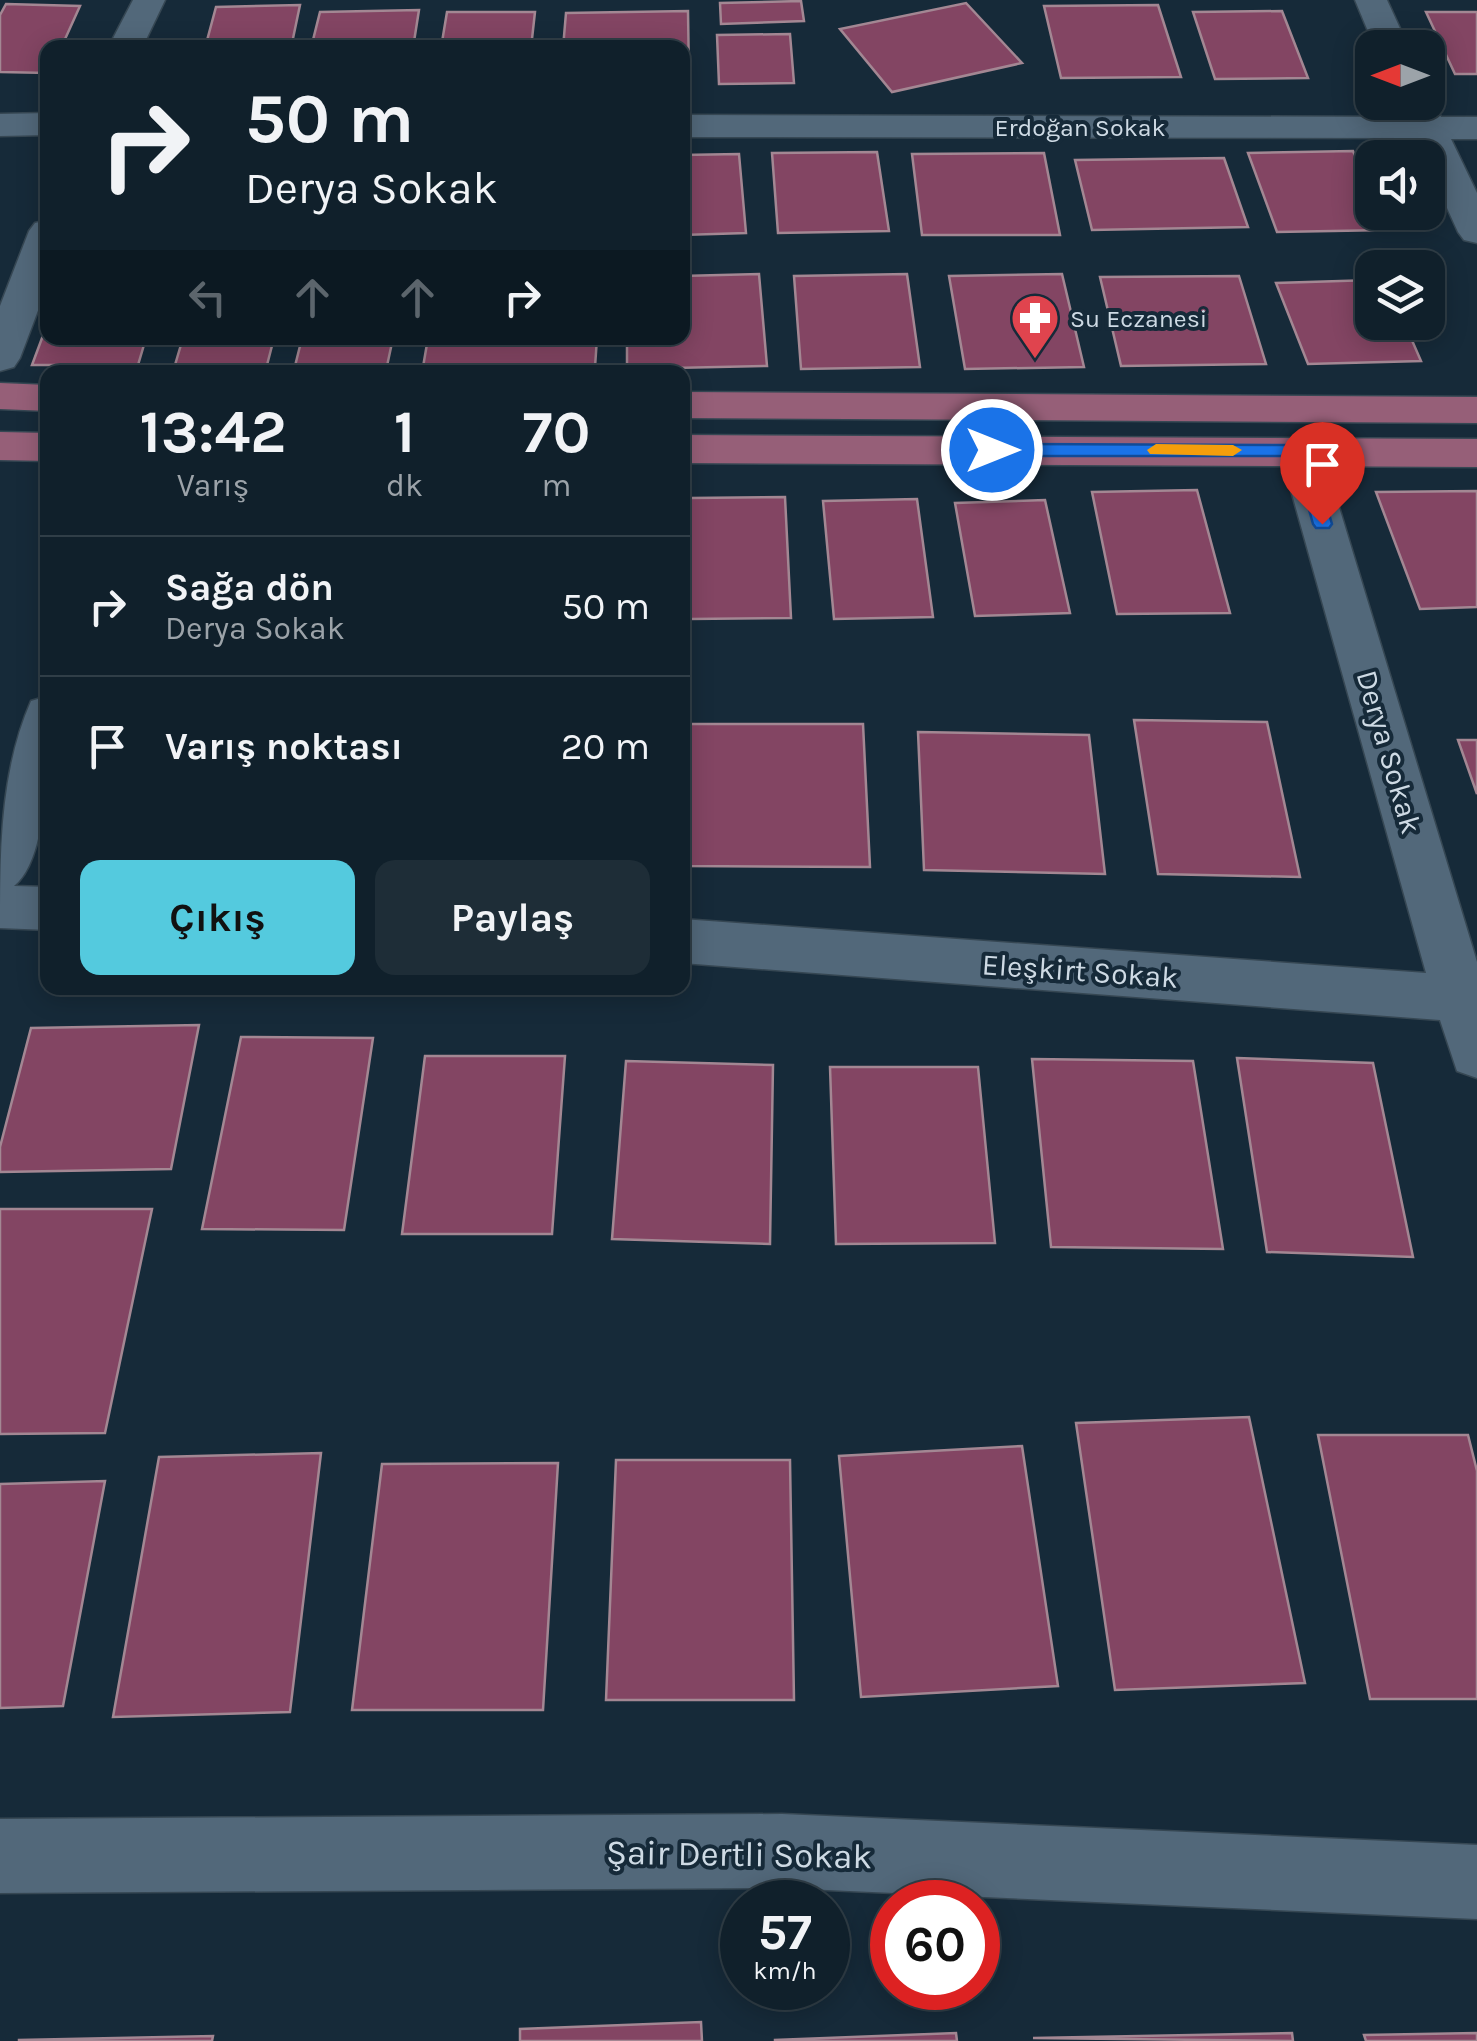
<!DOCTYPE html>
<html lang="tr">
<meta charset="utf-8">
<style>
:root{--surface:#10202b;--page:#1e2d37;--text:#f1f3f6;--muted:#9ca3a9;--line:#303e47;--accent:#54cade}
body{margin:0;font-family:Karla,sans-serif;background:var(--page);color:var(--text);height:100vh;display:flex;flex-direction:column;font-size:38px;white-space:nowrap}
*{box-sizing:border-box;margin:0}
p{font-size:32px;color:var(--muted)}
.icon{flex:none;width:55px;height:55px;fill:none;stroke:currentColor;stroke-width:2;stroke-linecap:round;stroke-linejoin:round}
.map{position:relative;flex:1;overflow:hidden}
.drawer{position:absolute;left:40px;top:365px;width:650px;height:630px;display:flex;flex-direction:column;background:var(--surface);border-radius:20px;box-shadow:0 5px 25px #0003,0 0 0 2px var(--line)}
.drawer>*{flex:none}
.top-card{position:absolute;left:40px;top:40px;width:650px;height:305px;border-radius:20px;box-shadow:0 5px 25px #0003,0 0 0 2px var(--line);background:#10202b;color:var(--text);overflow:hidden}
.needle{width:65px;rotate:270deg}
.controls{position:absolute;left:1355px;top:30px;display:grid;gap:20px}
.controls a{display:grid;place-items:center;width:90px;height:90px;border-radius:20px;background:var(--surface);box-shadow:0 5px 25px #0003,0 0 0 2px var(--line);font-size:50px}
.speed{position:absolute;left:720px;top:1880px;display:flex;gap:20px;font-size:50px;font-weight:700;text-align:center}
.speed>*{display:grid;place-content:center;width:130px;height:130px;border-radius:50%;background:var(--surface);box-shadow:0 5px 25px #0003,0 0 0 2px var(--line);line-height:1}
.speed small{font-size:25px;font-weight:400}
.speed .limit{border:15px solid #d22;background:#fff;color:#111}
.pin{position:absolute;display:grid;place-items:center;width:85px;height:85px;color:#fff;margin:-102px -42px;border-radius:50% 50% 50% 0;rotate:-45deg;box-shadow:0 0 10px #0007}
.pin .icon{rotate:45deg}
.me{position:absolute;width:110px;margin:-55px;rotate:90deg;stroke-linejoin:round;filter:drop-shadow(0 0 8px #0008)}
.turn{display:flex;align-items:center;gap:35px;height:210px;padding:0 40px;font-size:45px}
.turn .icon{width:130px;height:130px;stroke-width:2.5}
.turn b{display:block;font-size:70px;line-height:85px}
.lanes{display:flex;align-items:center;height:95px;padding:0 40px;background:#0003;justify-content:center;gap:50px;direction:ltr}
.lanes .off{opacity:.35}
.eta{display:flex;justify-content:space-evenly;align-items:center;height:170px;text-align:center}
.eta b{font-size:60px;font-weight:700;line-height:70px}
.cta{display:flex;gap:20px;margin-top:auto;padding:20px 40px}
.cta a{flex:1;height:115px;border-radius:20px;background:var(--accent);color:#111;font-size:40px;font-weight:700;line-height:115px;text-align:center}
.cta a+a{background:var(--page);color:var(--text)}
ul{padding:0;list-style:none}
li{display:flex;align-items:center;gap:30px;height:140px;padding:0 40px;border-top:2px solid var(--line)}
li div{flex:1}
li b{display:block;font-size:38px}
li em{font-style:normal}
.map>svg:first-child{display:block}
.building{fill:#834563;stroke:#a38793;stroke-width:2.5}
.lines{fill:none;stroke-linecap:round;stroke-linejoin:round}
.minor-casing{stroke:#364753;stroke-width:3}
.major-casing{stroke:#364753;stroke-width:3}
.minor{fill:#52687a;fill-rule:evenodd}
.major{fill:#965f78;fill-rule:evenodd}
.route{fill:#1a73e8;stroke:#114b97;stroke-width:2.5}
.slow{fill:#f59e0b}
.labels{text-anchor:middle;stroke-width:8;stroke-linejoin:round;paint-order:stroke}
.far-street-label{font-size:25px;fill:#cedae4;stroke:#162a39}
.far-poi-label{font-size:25px;fill:#cedae4;stroke:#162a39;text-anchor:start}
.street-label{font-size:30px;fill:#cedae4;stroke:#162a39}
.near-street-label{font-size:35px;fill:#cedae4;stroke:#162a39}
</style>
<div class="map">
<svg width="1477" height="2041" viewBox="0 0 1477 2041">
<rect width="100%" height="100%" fill="#162a39"/>
<!-- building -->
<g class="building">
<path d="M 801,1 L 804,21 L 721,24 L 720,3 Z"/>
<path d="M 966,3 L 1022,63 L 892,92 L 840,29 Z"/>
<path d="M 6,4 L 80,6 L 61,48 L 48,48 L 48,73 L 0,72 L 0,15 Z"/>
<path d="M 300,5 L 291,48 L 205,48 L 216,7 Z"/>
<path d="M 1158,5 L 1181,77 L 1061,78 L 1044,6 Z"/>
<path d="M 419,10 L 413,48 L 311,48 L 320,12 Z"/>
<path d="M 688,11 L 689,76 L 682,76 L 682,48 L 563,48 L 566,13 Z"/>
<path d="M 1282,11 L 1308,78 L 1215,79 L 1193,12 Z"/>
<path d="M 447,12 L 535,12 L 531,48 L 441,48 Z"/>
<path d="M 1426,12 L 1477,12 L 1477,74 L 1455,74 Z"/>
<path d="M 790,34 L 794,83 L 719,84 L 717,35 Z"/>
<path d="M 1353,151 L 1372,196 L 1372,212 L 1380,212 L 1387,230 L 1277,232 L 1248,153 Z"/>
<path d="M 877,152 L 889,231 L 778,233 L 772,153 Z"/>
<path d="M 1044,153 L 1060,235 L 922,235 L 912,154 Z"/>
<path d="M 739,154 L 746,233 L 682,235 L 682,155 Z"/>
<path d="M 1224,158 L 1248,227 L 1092,230 L 1075,160 Z"/>
<path d="M 759,274 L 767,366 L 627,369 L 627,338 L 682,338 L 682,276 Z"/>
<path d="M 907,274 L 920,367 L 801,369 L 794,276 Z"/>
<path d="M 1062,274 L 1084,367 L 965,369 L 949,276 Z"/>
<path d="M 1239,276 L 1266,364 L 1121,366 L 1100,277 Z"/>
<path d="M 1372,280 L 1372,322 L 1404,322 L 1421,361 L 1308,364 L 1276,283 Z"/>
<path d="M 48,322 L 48,338 L 146,338 L 138,365 L 32,365 Z"/>
<path d="M 183,338 L 274,338 L 267,365 L 175,365 Z"/>
<path d="M 302,338 L 393,338 L 387,366 L 295,366 Z"/>
<path d="M 428,338 L 597,338 L 595,367 L 423,367 Z"/>
<path d="M 1197,490 L 1230,613 L 1117,614 L 1092,492 Z"/>
<path d="M 1477,491 L 1477,607 L 1420,609 L 1376,492 Z"/>
<path d="M 785,497 L 791,618 L 690,619 L 690,498 Z"/>
<path d="M 917,499 L 933,617 L 834,619 L 823,501 Z"/>
<path d="M 1045,500 L 1070,613 L 975,616 L 955,503 Z"/>
<path d="M 1134,720 L 1267,722 L 1300,877 L 1158,874 Z"/>
<path d="M 685,724 L 863,724 L 870,867 L 682,866 Z"/>
<path d="M 918,732 L 1089,735 L 1105,874 L 924,870 Z"/>
<path d="M 1458,740 L 1477,740 L 1477,794 Z"/>
<path d="M 199,1025 L 171,1169 L 0,1172 L 0,1147 L 31,1028 Z"/>
<path d="M 241,1037 L 373,1038 L 344,1230 L 202,1229 Z"/>
<path d="M 425,1056 L 565,1056 L 552,1234 L 402,1234 Z"/>
<path d="M 1237,1058 L 1373,1063 L 1413,1257 L 1267,1252 Z"/>
<path d="M 1032,1059 L 1193,1061 L 1223,1249 L 1051,1247 Z"/>
<path d="M 626,1061 L 773,1065 L 770,1244 L 612,1239 Z"/>
<path d="M 830,1067 L 978,1067 L 995,1243 L 836,1244 Z"/>
<path d="M 0,1209 L 152,1209 L 105,1433 L 0,1434 Z"/>
<path d="M 1249,1417 L 1305,1683 L 1115,1690 L 1076,1423 Z"/>
<path d="M 1318,1435 L 1468,1435 L 1477,1471 L 1477,1699 L 1370,1699 Z"/>
<path d="M 1022,1446 L 1058,1686 L 861,1697 L 839,1456 Z"/>
<path d="M 321,1453 L 290,1712 L 113,1717 L 159,1457 Z"/>
<path d="M 616,1460 L 790,1460 L 794,1700 L 606,1700 Z"/>
<path d="M 558,1463 L 543,1710 L 352,1710 L 382,1464 Z"/>
<path d="M 105,1481 L 63,1706 L 0,1708 L 0,1484 Z"/>
<path d="M 701,2022 L 702,2041 L 520,2041 L 520,2029 Z"/>
<path d="M 956,2033 L 957,2041 L 775,2041 L 775,2040 Z"/>
<path d="M 1292,2033 L 1293,2041 L 1033,2038 Z"/>
<path d="M 1477,2033 L 1477,2041 L 1366,2041 L 1364,2035 Z"/>
<path d="M 213,2036 L 212,2041 L 19,2041 L 19,2040 Z"/>
</g>
<g class="lines">
<!-- minor casing -->
<g class="minor-casing">
<g id="minor">
<path d="M 133,0 L 165,0 L 142,48 L 108,48 Z"/>
<path d="M 1355,0 L 1387,0 L 1409,48 L 1375,48 Z"/>
<path d="M 1428,94 L 1441,117 L 1477,117 L 1477,139 L 1451,139 L 1477,193 L 1477,243 L 1464,240 L 1458,232 L 1415,138 L 682,137 L 682,115 L 1406,117 L 1399,102 L 1428,102 Z"/>
<path d="M 48,113 L 48,135 L 0,136 L 0,114 Z"/>
<path d="M 48,220 L 48,284 L 20,358 L 14,367 L 0,371 L 0,306 L 29,231 L 35,223 Z"/>
<path d="M 1301,437 L 1316,441 L 1322,451 L 1477,962 L 1477,1078 L 1457,1071 L 1440,1020 L 682,963 L 682,919 L 1426,973 L 1280,451 L 1286,441 Z"/>
<path d="M 48,696 C 48,741 51,857 14,886 L 48,887 L 48,930 L 0,928 C 0,851 0,772 31,701 Z"/>
<path d="M 782,1814 L 1477,1845 L 1477,1919 L 782,1888 L 0,1893 L 0,1819 Z"/>
</g>
</g>
<!-- major casing -->
<g class="major-casing">
<g id="major">
<path d="M 0,383 L 48,385 L 48,411 L 0,409 Z"/>
<path d="M 682,392 L 1477,397 L 1477,423 L 682,418 Z"/>
<path d="M 0,432 L 48,433 L 48,461 L 0,460 Z"/>
<path d="M 682,435 L 1477,439 L 1477,467 L 682,463 Z"/>
</g>
</g>
<!-- minor -->
<use href="#minor" class="minor"/>
<!-- major -->
<use href="#major" class="major"/>
</g>
<!-- route -->
<path class="route" d="M 1301,445 L 1310,450 L 1332,524 L 1329,528 L 1316,528 L 1313,524 L 1294,456 L 992,456 L 983,450 L 992,444 Z"/>
<!-- slow -->
<path class="slow" d="M 1156,444 L 1233,445 L 1242,450 L 1233,456 L 1150,454 L 1147,450 Z"/>
<!-- icons -->
<defs>
<g id="pharmacy-pin" transform="scale(2.5)"><path d="M0 17L-7.5 6A9.5 9.5 0 1 1 7.5 6Z" fill="#e0444e" stroke="#162a39"/><path d="M-2-6h4v4h4v4h-4v4h-4v-4h-4v-4h4Z" fill="#fff"/></g>
</defs>
<g fill-rule="evenodd">
<use href="#pharmacy-pin" x="1035" y="318"/>
</g>
<g class="labels">
<!-- far-street labels -->
<g class="far-street-label">
<text x="1080" y="136">Erdoğan Sokak</text>
</g>
<!-- far-poi labels -->
<g class="far-poi-label">
<text x="1070" y="327">Su Eczanesi</text>
</g>
<!-- street labels -->
<g class="street-label">
<text transform="translate(1389 752) rotate(74)" y="10">Derya Sokak</text>
<text transform="translate(1080 971) rotate(4)" y="10">Eleşkirt Sokak</text>
</g>
<!-- near-street labels -->
<g class="near-street-label">
<text transform="translate(739 1854) rotate(1)" y="12">Şair Dertli Sokak</text>
</g>
</g>
</svg>
<div class="controls">
<a><svg class="needle" viewBox="-14 -14 28 28"><path d="M0-13l5 13h-10z" fill="#e53935"/><path d="M0 13l5-13h-10z" fill="#9ca3a9"/></svg></a>
<a><svg class="icon" aria-label="sound" viewBox="0 0 24 24"><path d="M4 9h4l5-4v14l-5-4H4zM17 9q2 3 0 6"/></svg></a>
<a><svg class="icon" aria-label="layers" viewBox="0 0 24 24"><path d="M12 4l9 5-9 5-9-5zM3 14l9 5 9-5"/></svg></a>
</div>
<div class="speed"><div>57<small>km/h</small></div><div class="limit">60</div></div>
<div class="pin" style="left:1322px;top:524px;background:#d93025"><svg class="icon" aria-label="arrive" viewBox="0 0 24 24"><path d="M6 21V4h12l-3 4 3 4H6"/></svg></div>
<svg class="me" style="left:992px;top:450px" viewBox="-20 -20 40 40"><circle r="17" fill="#1a73e8" stroke="#fff" stroke-width="3"/><path d="M0-11L8 9 0 5-8 9z" fill="#fff"/></svg>
<div class="top-card">
<div class="turn"><svg class="icon" aria-label="right" viewBox="0 0 24 24"><path d="M7 20v-9h11M14 6l5 5-5 5"/></svg><div><b>50 m</b>Derya Sokak</div></div>
<div class="lanes"><svg class="icon off" aria-label="left" viewBox="0 0 24 24"><path d="M17 20v-9H6M10 6l-5 5 5 5"/></svg><svg class="icon off" aria-label="ahead" viewBox="0 0 24 24"><path d="M12 20V5M6 11l6-6 6 6"/></svg><svg class="icon off" aria-label="ahead" viewBox="0 0 24 24"><path d="M12 20V5M6 11l6-6 6 6"/></svg><svg class="icon" aria-label="right" viewBox="0 0 24 24"><path d="M7 20v-9h11M14 6l5 5-5 5"/></svg></div>
</div>
<section class="drawer">
<div class="eta">
<div><b>13:42</b><p>Varış</p></div>
<div><b>1</b><p>dk</p></div>
<div><b>70</b><p>m</p></div>
</div>
<ul>
<li><svg class="icon" aria-label="right" viewBox="0 0 24 24"><path d="M7 20v-9h11M14 6l5 5-5 5"/></svg><div><b>Sağa dön</b><p>Derya Sokak</p></div><em>50 m</em></li>
<li><svg class="icon" aria-label="arrive" viewBox="0 0 24 24"><path d="M6 21V4h12l-3 4 3 4H6"/></svg><div><b>Varış noktası</b></div><em>20 m</em></li>
</ul>
<div class="cta"><a>Çıkış</a><a>Paylaş</a></div>
</section>
</div>
